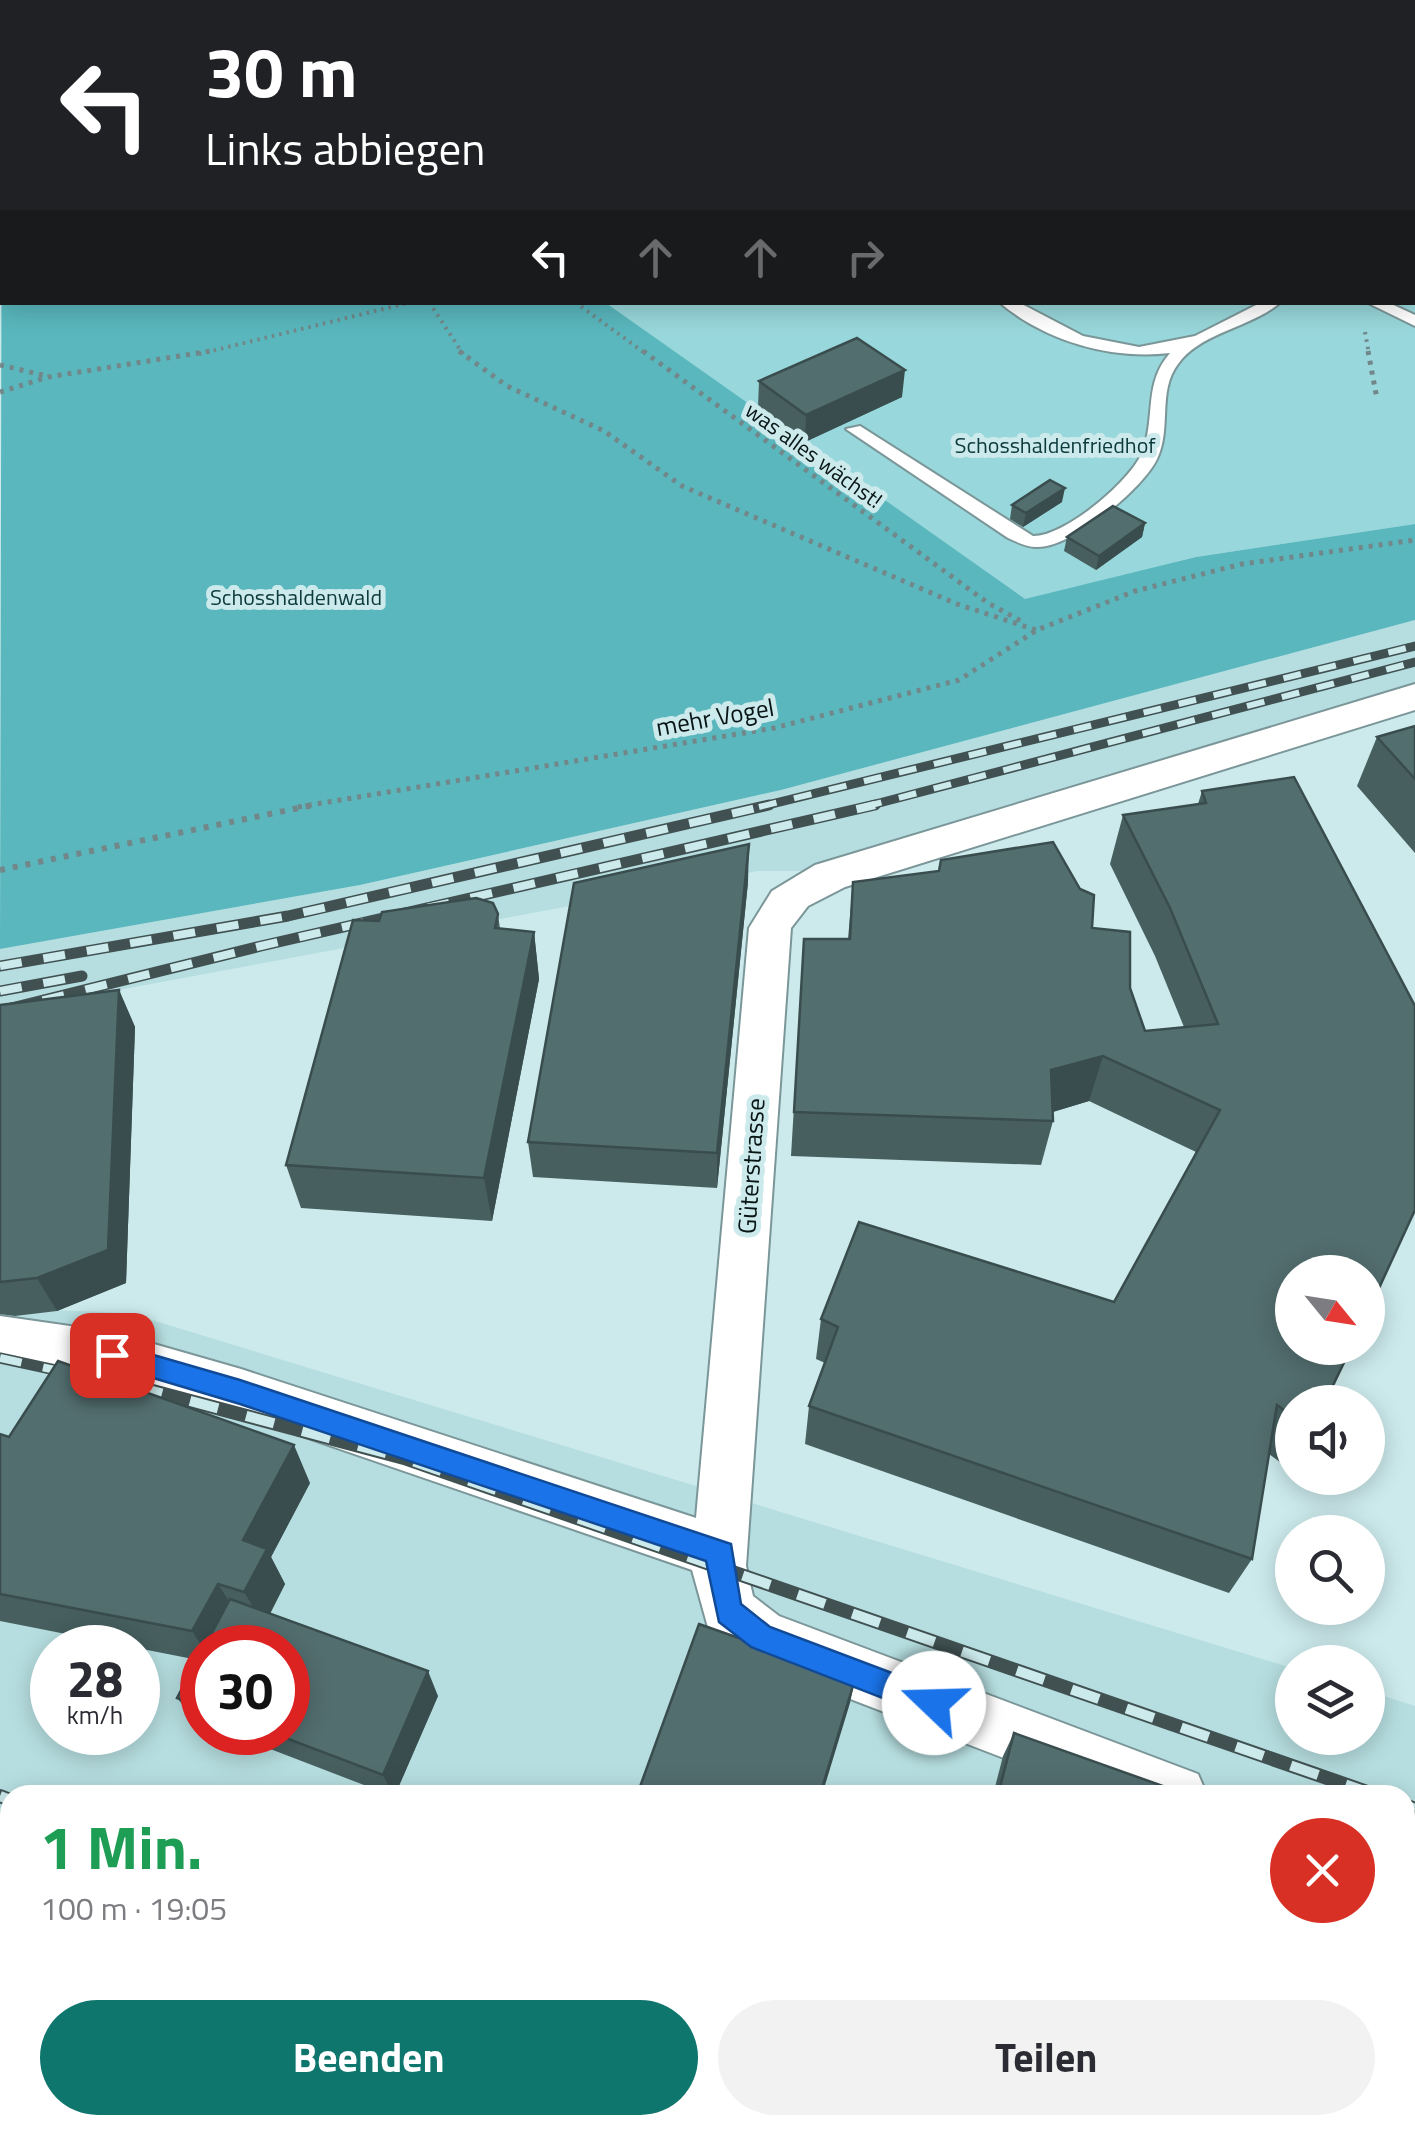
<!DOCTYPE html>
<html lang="de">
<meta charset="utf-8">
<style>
:root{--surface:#fff;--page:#f2f2f3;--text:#2b2b33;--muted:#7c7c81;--accent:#0f766e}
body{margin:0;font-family:"Titillium Web",sans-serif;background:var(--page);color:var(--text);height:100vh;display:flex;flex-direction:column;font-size:38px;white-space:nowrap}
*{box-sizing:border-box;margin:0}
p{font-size:32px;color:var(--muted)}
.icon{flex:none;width:55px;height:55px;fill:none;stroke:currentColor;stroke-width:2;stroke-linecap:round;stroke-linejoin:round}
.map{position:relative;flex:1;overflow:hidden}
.sheet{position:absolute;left:0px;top:1785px;width:1415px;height:350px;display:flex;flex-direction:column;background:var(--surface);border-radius:30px 30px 0 0;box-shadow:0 5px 25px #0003}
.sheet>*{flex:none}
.hud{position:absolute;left:0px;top:0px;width:1415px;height:305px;box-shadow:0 5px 25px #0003;background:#202124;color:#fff;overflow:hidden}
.needle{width:65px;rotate:120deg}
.buttons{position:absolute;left:1275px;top:1255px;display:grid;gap:20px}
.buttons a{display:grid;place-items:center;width:110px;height:110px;border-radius:50%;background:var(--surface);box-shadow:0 5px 25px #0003;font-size:50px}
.speed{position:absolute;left:30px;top:1625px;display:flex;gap:20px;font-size:50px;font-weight:700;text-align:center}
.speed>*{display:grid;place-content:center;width:130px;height:130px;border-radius:50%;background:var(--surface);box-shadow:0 5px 25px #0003;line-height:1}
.speed small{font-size:25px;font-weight:400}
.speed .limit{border:15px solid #d22;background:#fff;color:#111}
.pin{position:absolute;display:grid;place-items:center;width:85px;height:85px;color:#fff;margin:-42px;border-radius:20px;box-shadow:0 5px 15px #0006}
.me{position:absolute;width:110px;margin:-55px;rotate:291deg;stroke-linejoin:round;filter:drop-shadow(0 0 8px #0008)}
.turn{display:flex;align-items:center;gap:35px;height:210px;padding:0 40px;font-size:45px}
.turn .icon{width:130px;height:130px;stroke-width:2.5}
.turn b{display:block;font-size:70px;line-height:85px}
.lanes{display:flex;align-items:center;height:95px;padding:0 40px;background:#0003;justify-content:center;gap:50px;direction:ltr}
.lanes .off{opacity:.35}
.round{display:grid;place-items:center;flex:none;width:105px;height:105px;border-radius:52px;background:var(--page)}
.summary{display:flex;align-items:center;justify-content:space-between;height:170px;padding:0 40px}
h1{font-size:60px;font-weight:700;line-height:75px;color:#1e9e55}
.primary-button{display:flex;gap:20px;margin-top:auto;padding:20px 40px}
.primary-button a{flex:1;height:115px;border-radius:60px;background:var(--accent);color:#fff;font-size:40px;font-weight:700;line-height:115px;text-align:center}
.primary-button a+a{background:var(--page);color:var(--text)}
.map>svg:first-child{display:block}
.built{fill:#b6dee0;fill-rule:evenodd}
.green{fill:#98d7db}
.forest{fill:#59b7bd}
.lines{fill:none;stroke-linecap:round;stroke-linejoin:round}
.service-casing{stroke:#7b9698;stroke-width:4}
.minor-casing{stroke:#7b9698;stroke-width:4}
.path-far2{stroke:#728789;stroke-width:4;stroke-dasharray:2.5 5;stroke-linecap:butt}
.path-far1{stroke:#728789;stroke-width:5;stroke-dasharray:4 6;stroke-linecap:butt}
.path{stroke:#728789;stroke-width:6;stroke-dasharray:5 8;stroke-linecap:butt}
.service{fill:#fff;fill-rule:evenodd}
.minor{fill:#fff;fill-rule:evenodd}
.rail-far2-casing{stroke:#415152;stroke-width:9}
.rail-far1-casing{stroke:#415152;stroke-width:11}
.rail-casing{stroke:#415152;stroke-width:14}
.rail-far2{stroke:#cceaec;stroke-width:6;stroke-dasharray:18;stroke-linecap:butt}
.rail-far1{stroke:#cceaec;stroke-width:8;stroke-dasharray:22;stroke-linecap:butt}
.rail{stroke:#cceaec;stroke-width:10;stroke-dasharray:29;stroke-linecap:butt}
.wall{fill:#475f5f}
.shaded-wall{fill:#3a4d4e}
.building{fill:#536e6f;stroke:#3a4d4e;stroke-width:2.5}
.route{fill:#1a73e8;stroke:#114b97;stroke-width:2.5}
.labels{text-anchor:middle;stroke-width:10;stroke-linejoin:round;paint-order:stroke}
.far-park-label{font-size:22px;fill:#0d3a3d;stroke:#cceaec}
.far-street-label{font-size:22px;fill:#091415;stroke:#cceaec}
.street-label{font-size:25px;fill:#091415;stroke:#cceaec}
</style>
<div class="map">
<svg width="1415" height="2135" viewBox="0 0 1415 2135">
<rect width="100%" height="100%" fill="#cceaec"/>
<!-- built -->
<g class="built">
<path d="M 1415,620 L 1415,689 L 821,871 L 758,871 L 0,1012 L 0,949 L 360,885 L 781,790 Z"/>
<path d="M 0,1308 L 129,1313 L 1292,1668 L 1292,1738 L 1368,1738 L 1368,1691 L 1415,1706 L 1415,2135 L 0,2135 ZM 52,1648 L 138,1648 L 138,1732 L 52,1732 ZM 202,1648 L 288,1648 L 288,1732 L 202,1732 ZM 10,1795 L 1405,1795 L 1405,2125 L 10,2125 Z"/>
</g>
<!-- green -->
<path class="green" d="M 841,0 L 1415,0 L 1415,524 L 1196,557 L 1025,600 L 606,303 L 1412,302 L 1412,2 Z"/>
<!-- forest -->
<g class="forest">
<path d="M 193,0 L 841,0 L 177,2 Z"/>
<path d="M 2,41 L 2,302 L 606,303 L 1025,599 L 1196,557 L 1415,524 L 1415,620 L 781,790 L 360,885 L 0,949 Z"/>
</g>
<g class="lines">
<!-- service casing -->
<g class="service-casing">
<g id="service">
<rect x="1020" y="0" width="12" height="2"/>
<rect x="1412" y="78" width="3" height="8"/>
<path d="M 999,302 L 1018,302 L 1083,336 L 1139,347 L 1195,336 L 1262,302 L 1281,302 C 1251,328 1201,332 1178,364 C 1157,392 1172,428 1157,459 C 1143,489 1071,548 1037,547 C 1026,547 1017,542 1008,538 L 846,429 L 860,426 L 1033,536 C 1065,537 1135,478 1144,448 C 1155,414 1144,383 1170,353 C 1111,360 1045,341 999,302 Z"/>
<path d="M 1366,302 L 1387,302 L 1415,315 L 1415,326 Z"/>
</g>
</g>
<!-- minor casing -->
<g class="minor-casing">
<g id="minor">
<path d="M 1415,684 L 1415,710 L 845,887 L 808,906 L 791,928 L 746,1566 L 753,1596 L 779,1616 L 1198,1774 L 1207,1795 L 1100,1795 L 741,1657 L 709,1631 L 692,1570 L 241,1415 L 112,1378 L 0,1360 L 0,1316 L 112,1332 L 241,1369 L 696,1518 L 749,928 L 772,891 L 815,865 Z"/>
<path d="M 1405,1851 L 1415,1855 L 1415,1915 L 1405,1911 Z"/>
</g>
</g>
<!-- path-far2 -->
<g class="path-far2">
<path d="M 233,2 L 237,0"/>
<path d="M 429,302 L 463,354"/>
<path d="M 575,302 L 646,354"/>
<path d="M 1365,332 L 1369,354"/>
<path d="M 199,354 L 412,302"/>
</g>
<!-- path-far1 -->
<g class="path-far1">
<path d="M 459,351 L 507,386 L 604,431 L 682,486 L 957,604 L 1036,630"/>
<path d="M 643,351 L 988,603 L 1021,621"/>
<path d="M 1368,351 L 1377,399"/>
<path d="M 0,365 L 47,376"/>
<path d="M 0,392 L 48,377 L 211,351"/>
<path d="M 298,807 L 774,728 L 959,680 L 1037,630 L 1135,591 L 1242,564 L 1415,540"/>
</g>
<!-- path -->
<path class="path" d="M 0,870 L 313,805"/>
<!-- service -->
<use href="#service" class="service"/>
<!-- minor -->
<use href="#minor" class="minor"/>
<!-- rail-far2 casing -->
<g class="rail-far2-casing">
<g id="rail-far2">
<path d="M 759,807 L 1415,646"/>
<path d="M 864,807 L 1415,662"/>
</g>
</g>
<!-- rail-far1 casing -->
<g class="rail-far1-casing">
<g id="rail-far1">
<path d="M 0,966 L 288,916 L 769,805"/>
<path d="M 0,991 L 82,976"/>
<path d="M 0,1011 L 261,946 L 875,805"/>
<path d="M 0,1358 L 143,1389"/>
</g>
</g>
<!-- rail casing -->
<g class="rail-casing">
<g id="rail">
<path d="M 134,1386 L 404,1458 L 1376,1795"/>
<path d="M 0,1796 L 10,1800"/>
<path d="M 1405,1805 L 1415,1809"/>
<path d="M 0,1850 L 10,1854"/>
<path d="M 0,1916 L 10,1921"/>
<path d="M 643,2125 L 667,2135"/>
<path d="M 803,2125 L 827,2135"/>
</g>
</g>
<!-- rail-far2 -->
<use href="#rail-far2" class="rail-far2"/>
<!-- rail-far1 -->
<use href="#rail-far1" class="rail-far1"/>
<!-- rail -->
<use href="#rail" class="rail"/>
</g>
<!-- wall -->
<g class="wall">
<path d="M 759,381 L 902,397 L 805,442 L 758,408 Z"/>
<path d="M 1062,502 L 1023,527 L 1010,519 L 1012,505 Z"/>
<path d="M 1145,523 L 1142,537 L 1096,570 L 1064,551 L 1067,537 Z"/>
<path d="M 1415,726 L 1415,853 L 1357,786 L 1377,737 Z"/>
<path d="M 1294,777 L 1292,1461 L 1288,1468 L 1269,1454 L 1252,1559 L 1229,1593 L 805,1444 L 809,1406 L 825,1363 L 816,1359 L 821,1319 L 1114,1302 L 1196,1152 L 1089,1101 L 1053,1112 L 1053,1121 L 1041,1165 L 791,1156 L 804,939 L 848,939 L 853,882 L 1092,928 L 1130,988 L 1145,1031 L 1184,1027 L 1155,956 L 1110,864 L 1123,815 L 1198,804 L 1202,791 Z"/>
<path d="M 748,882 L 717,1188 L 533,1177 L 528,1142 Z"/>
<path d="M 498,914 L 500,929 L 534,932 L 539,979 L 492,1221 L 301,1208 L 286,1165 L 379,921 Z"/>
<path d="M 119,990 L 135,1027 L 126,1283 L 57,1311 L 15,1316 L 0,1314 L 0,1005 Z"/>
<path d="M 0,1434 L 9,1437 L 310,1483 L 271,1557 L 285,1584 L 270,1614 L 438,1696 L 395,1795 L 390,1795 L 226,1732 L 288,1732 L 288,1648 L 202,1648 L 202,1724 L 196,1721 L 177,1698 L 198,1660 L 0,1621 Z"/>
<path d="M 1014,1733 L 1188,1795 L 993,1795 L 1003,1756 Z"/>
</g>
<!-- shaded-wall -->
<g class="shaded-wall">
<path d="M 905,370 L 902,397 L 805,442 L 806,415 Z"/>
<path d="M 1065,488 L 1062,502 L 1023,527 L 1026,513 Z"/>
<path d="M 1145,523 L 1142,537 L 1096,570 L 1099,556 Z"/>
<path d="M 749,844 L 748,882 L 717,1188 L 717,1153 Z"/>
<path d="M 534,932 L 539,979 L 492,1221 L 484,1178 Z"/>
<path d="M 119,990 L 135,1027 L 126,1283 L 57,1311 L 37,1278 Z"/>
<path d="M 1103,1056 L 1089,1101 L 1039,1116 L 1051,1070 Z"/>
<path d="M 294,1445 L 310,1483 L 271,1557 L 285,1584 L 264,1625 L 244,1592 L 243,1540 Z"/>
<path d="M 218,1584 L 239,1617 L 203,1648 L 192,1631 Z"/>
<path d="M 428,1671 L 438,1696 L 395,1795 L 393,1795 L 383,1775 Z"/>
<path d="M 855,1679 L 850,1703 L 822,1795 L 820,1795 Z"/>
</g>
<!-- building -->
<g class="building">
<path d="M 857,338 L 905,370 L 806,415 L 759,381 Z"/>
<path d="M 1050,480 L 1065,488 L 1026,513 L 1012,505 Z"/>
<path d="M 1113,506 L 1145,523 L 1099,556 L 1067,537 Z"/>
<path d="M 1415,726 L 1415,779 L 1377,737 Z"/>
<path d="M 1294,777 L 1415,1006 L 1415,1210 L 1368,1312 L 1368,1272 L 1292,1272 L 1292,1348 L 1351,1348 L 1325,1402 L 1292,1402 L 1292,1416 L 1277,1405 L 1252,1559 L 809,1406 L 838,1327 L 821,1319 L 859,1222 L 1114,1302 L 1220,1110 L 1103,1056 L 1051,1070 L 1053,1121 L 794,1112 L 804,939 L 850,939 L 853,882 L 939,871 L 941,860 L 1053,842 L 1080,889 L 1094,895 L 1092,928 L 1130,932 L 1130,988 L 1145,1031 L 1218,1024 L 1170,908 L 1123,815 L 1206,803 L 1202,791 Z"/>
<path d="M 749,844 L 717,1153 L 528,1142 L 574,883 Z"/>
<path d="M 476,898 L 493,903 L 498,914 L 495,928 L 534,932 L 484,1178 L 286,1165 L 353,920 L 379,921 L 382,912 Z"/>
<path d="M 119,990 L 108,1250 L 37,1278 L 0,1282 L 0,1005 Z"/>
<path d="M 58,1361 L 294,1445 L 243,1540 L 267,1549 L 244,1592 L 218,1584 L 192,1631 L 0,1594 L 0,1434 L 9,1437 Z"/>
<path d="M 230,1599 L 428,1671 L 383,1775 L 270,1732 L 288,1732 L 288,1648 L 204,1648 Z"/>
<path d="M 699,1624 L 855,1679 L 820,1795 L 637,1795 Z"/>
<path d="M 202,1650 L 202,1707 L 177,1698 Z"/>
<path d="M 1014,1733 L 1188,1795 L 998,1795 Z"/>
</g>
<!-- route -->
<path class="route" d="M 112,1343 L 240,1380 L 731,1544 L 741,1604 L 770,1627 L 945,1693 L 949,1703 L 945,1713 L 934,1718 L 751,1647 L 719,1622 L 706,1561 L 240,1404 L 103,1363 L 99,1355 L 103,1347 Z"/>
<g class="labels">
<!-- far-park labels -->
<g class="far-park-label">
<text x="1055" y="453">Schosshaldenfriedhof</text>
<text x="296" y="605">Schosshaldenwald</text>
</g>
<!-- far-street labels -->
<g class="far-street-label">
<text transform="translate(814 455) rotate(36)" y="8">was alles wächst!</text>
</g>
<!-- street labels -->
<g class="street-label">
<text transform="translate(715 717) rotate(-10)" y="9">mehr Vogel</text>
<text transform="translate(751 1166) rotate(-86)" y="9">Güterstrasse</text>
</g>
</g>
</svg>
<div class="buttons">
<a><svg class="needle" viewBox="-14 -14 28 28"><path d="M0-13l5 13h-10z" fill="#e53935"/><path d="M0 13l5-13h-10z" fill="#7c7c81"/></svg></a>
<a><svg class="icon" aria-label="sound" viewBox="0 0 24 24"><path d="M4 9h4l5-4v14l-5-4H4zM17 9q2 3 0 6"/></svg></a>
<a><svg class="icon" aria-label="search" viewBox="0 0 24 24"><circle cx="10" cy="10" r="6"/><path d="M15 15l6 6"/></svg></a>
<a><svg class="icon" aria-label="layers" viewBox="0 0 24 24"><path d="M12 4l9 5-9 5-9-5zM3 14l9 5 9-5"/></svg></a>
</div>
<div class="speed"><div>28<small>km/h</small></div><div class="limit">30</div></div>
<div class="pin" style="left:112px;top:1355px;background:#d93025"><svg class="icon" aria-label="arrive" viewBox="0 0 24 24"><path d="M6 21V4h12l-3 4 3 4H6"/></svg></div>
<svg class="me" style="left:934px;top:1703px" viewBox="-20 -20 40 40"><circle r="19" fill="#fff"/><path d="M0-13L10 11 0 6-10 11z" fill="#1a73e8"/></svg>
<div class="hud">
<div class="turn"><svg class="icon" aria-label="left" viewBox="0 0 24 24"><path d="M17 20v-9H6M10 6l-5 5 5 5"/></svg><div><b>30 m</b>Links abbiegen</div></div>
<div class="lanes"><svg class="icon" aria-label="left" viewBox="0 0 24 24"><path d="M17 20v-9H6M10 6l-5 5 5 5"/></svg><svg class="icon off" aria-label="ahead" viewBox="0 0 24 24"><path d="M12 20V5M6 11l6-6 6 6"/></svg><svg class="icon off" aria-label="ahead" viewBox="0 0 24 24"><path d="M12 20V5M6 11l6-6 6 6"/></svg><svg class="icon off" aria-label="right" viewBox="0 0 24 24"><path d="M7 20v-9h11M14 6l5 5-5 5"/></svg></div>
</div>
<section class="sheet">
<div class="summary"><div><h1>1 Min.</h1><p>100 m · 19:05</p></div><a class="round" style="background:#d93025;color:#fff"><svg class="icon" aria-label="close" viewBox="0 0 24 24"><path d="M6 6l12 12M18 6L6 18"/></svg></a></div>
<div class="primary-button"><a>Beenden</a><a>Teilen</a></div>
</section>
</div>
